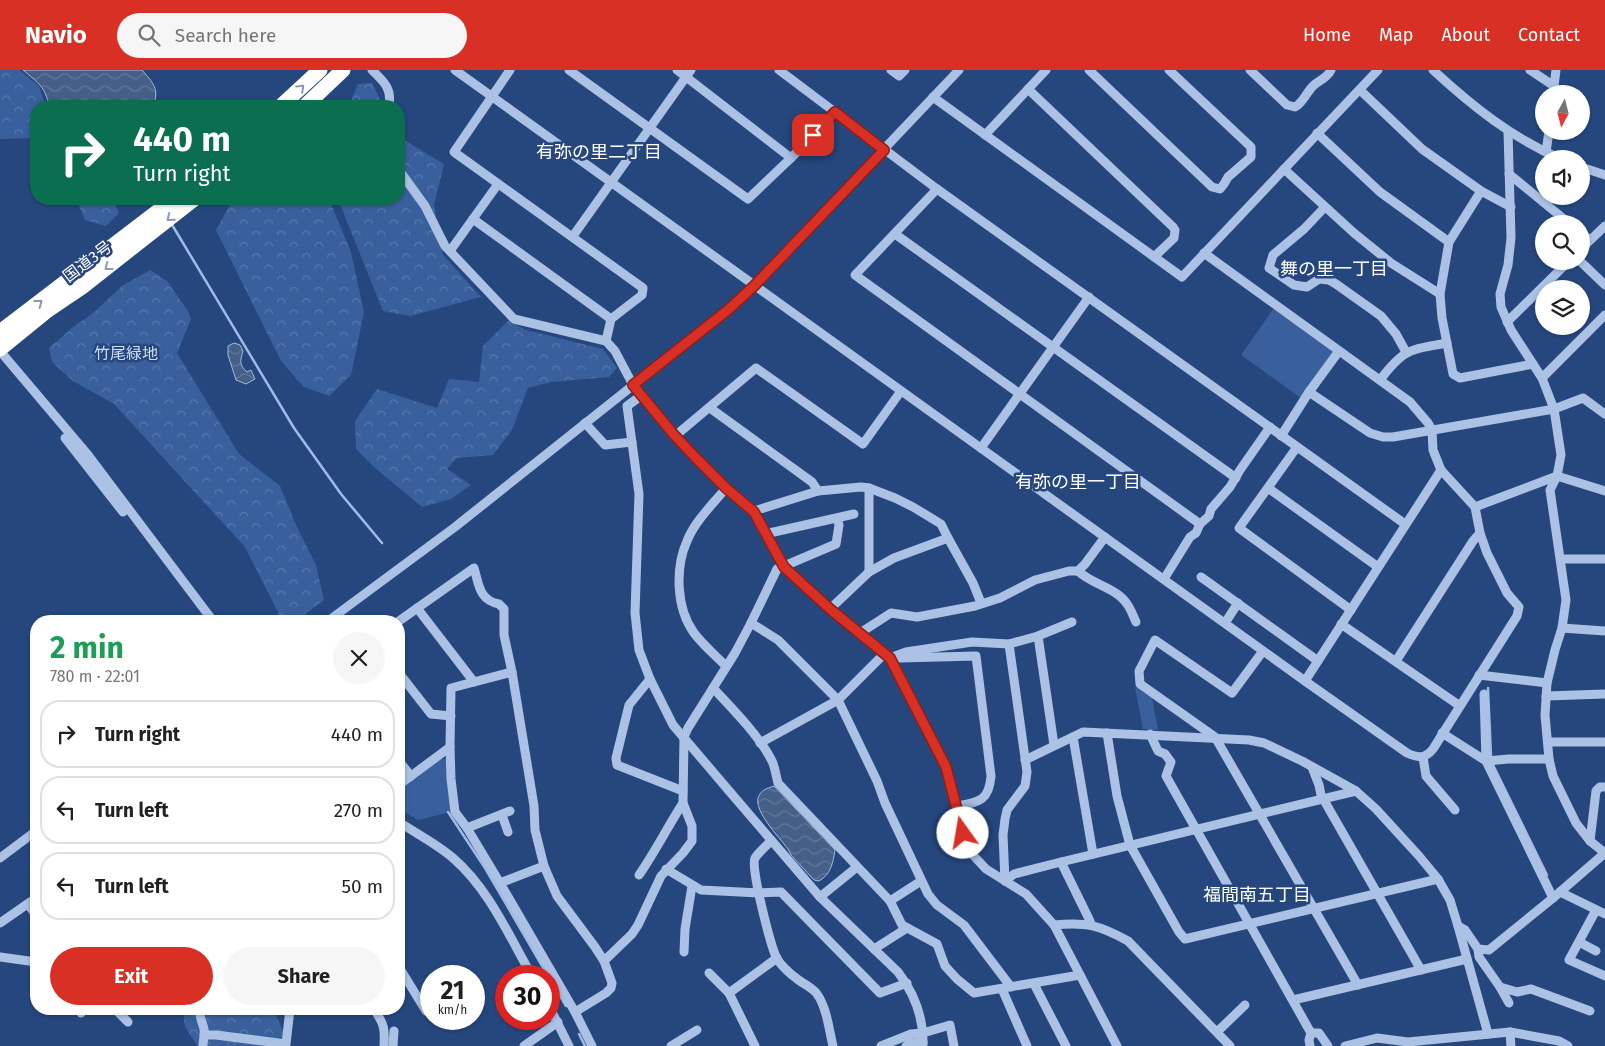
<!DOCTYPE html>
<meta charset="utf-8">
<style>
:root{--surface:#fff;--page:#f6f6f6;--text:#202124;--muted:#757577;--line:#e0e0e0;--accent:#d93025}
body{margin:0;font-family:"Fira Sans","Noto Sans JP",sans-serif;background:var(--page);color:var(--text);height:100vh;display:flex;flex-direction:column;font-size:19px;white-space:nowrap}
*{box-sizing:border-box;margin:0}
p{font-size:16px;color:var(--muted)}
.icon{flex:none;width:28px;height:28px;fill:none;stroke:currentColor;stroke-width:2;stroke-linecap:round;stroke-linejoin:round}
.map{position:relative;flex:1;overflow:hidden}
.sheet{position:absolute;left:30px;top:545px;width:375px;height:400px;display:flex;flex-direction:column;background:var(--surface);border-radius:20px;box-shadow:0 1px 4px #0004}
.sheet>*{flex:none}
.guide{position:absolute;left:30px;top:30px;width:375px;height:105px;border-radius:20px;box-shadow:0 1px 4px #0004;background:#0b6e4f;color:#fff;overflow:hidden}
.needle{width:32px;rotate:187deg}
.buttons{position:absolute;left:1535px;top:15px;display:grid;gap:10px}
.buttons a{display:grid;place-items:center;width:55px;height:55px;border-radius:50%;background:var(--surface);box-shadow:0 1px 4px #0004;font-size:25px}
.speed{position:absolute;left:420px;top:895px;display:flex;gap:10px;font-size:25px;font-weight:700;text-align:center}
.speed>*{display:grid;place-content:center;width:65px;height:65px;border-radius:50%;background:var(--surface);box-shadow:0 1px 4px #0004;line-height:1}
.speed small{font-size:12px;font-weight:400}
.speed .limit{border:8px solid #d22;background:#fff;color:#111}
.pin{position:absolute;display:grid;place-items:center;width:42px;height:42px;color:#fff;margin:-21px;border-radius:10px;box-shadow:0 2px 8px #0006}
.me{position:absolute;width:55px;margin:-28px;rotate:347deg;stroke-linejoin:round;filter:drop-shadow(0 0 4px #0008)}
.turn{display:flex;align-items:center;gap:18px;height:105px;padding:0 20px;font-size:22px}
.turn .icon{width:65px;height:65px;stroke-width:2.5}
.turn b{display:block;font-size:35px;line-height:42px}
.round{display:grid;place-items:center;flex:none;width:52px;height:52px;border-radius:26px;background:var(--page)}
.overview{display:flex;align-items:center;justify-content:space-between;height:85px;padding:0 20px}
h1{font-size:30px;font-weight:700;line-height:38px;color:#1e9e55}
.cta{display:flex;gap:10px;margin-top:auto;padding:10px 20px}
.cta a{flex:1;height:58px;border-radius:30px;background:var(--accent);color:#fff;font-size:20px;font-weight:700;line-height:58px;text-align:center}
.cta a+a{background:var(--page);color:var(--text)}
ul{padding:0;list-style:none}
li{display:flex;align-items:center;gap:15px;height:68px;margin:0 10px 8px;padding:0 10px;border:2px solid var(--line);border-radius:20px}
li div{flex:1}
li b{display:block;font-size:19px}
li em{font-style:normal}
header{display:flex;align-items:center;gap:30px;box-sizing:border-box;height:70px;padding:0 25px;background:var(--accent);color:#fff}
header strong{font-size:24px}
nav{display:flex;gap:28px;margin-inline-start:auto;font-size:18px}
.search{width:350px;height:45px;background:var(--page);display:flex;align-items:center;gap:12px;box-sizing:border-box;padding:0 18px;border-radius:28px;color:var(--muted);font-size:19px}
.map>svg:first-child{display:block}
.forest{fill:url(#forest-crowns)}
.park{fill:#39609c}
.water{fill:url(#water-waves);stroke:#a0bce6}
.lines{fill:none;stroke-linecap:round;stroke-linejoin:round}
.stream{stroke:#a0bce6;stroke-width:2.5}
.minor{stroke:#abc2e5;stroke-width:9}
.highway{stroke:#fff;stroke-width:15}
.oneway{stroke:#889ab8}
.route-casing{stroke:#8d1f18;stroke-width:12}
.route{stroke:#d93025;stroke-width:9}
.labels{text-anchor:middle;stroke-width:5;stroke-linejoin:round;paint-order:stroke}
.street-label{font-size:16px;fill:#fff;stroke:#26477e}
.park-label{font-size:16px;fill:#ceddf4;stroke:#26477e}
.neighbourhood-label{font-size:18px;fill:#fff;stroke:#26477e}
</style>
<header>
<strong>Navio</strong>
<div class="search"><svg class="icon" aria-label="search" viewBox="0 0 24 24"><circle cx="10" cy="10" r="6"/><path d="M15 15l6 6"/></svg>Search here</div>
<nav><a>Home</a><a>Map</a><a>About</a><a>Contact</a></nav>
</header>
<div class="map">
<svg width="1605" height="976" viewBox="0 0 1605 976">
<defs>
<pattern id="forest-crowns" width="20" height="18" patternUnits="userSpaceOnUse" patternTransform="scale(1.25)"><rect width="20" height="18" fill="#39609c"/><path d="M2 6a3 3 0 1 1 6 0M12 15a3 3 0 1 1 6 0" fill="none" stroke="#5778ab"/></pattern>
<pattern id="water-waves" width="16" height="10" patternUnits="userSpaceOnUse" patternTransform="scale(1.25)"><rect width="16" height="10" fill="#465f87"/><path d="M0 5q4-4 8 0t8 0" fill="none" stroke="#627799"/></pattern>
</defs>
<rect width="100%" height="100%" fill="#26477e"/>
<!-- forest -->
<g class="forest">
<path d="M 0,0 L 19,0 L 39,16 L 46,36 L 36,36 L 36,70 L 33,68 L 0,69 Z"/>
<path d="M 372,13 L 383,36 L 349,36 L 358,14 Z"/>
<path d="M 399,67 L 444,94 L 434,135 L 443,185 L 481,227 L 410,246 L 383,241 L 338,129 L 399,129 Z"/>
<path d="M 76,129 L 113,129 L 119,143 L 106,156 L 85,150 Z"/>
<path d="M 235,129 L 329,129 L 351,182 L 364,242 L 351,305 L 329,326 L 304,317 L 281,291 L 216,160 L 232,131 Z"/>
<path d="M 150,200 L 167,211 L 188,241 L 191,249 L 177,283 L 239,384 L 280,416 L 297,457 L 316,495 L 324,530 L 296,551 L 283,551 L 279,547 L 278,542 L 245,477 L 114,334 L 73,311 L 52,292 L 49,278 L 72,258 L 93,243 L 122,216 Z"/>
<path d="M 508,251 L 526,260 L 603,279 L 617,298 L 609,307 L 551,312 L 528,318 L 512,360 L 493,385 L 457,388 L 447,399 L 471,415 L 451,429 L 422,437 L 374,397 L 356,379 L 355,351 L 377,319 L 437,338 L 449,309 L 479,312 L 483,276 Z"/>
<path d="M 186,939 L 273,939 L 290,976 L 198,976 C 190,965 179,953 186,939 Z"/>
</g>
<!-- park -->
<g class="park">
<path d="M 1274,238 L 1332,280 L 1332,284 L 1301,328 L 1241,285 Z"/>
<path d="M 1135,617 L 1152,628 L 1158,660 L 1143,659 Z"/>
<path d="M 441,689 L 446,689 L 451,742 L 418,750 L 399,739 L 399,721 Z"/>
</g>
<!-- water -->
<g class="water">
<path d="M 23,0 L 142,0 C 153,13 160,19 153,36 L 49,36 C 45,16 38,13 23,0 Z"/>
<path d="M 234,273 L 240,275 L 243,281 C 240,291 239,295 247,302 L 251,300 L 255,309 L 246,314 L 236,310 L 228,285 L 228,276 Z"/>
<path d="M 774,716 L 835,780 C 833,793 831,804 819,811 L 814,810 L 791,785 L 788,779 C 780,768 749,737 760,724 C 763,719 769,718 774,716 Z"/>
</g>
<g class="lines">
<!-- stream -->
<g class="stream">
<path d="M 171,153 L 294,358 L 341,424 L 382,473"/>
<path d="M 1488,618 L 1491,686 L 1494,697 L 1547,805"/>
<path d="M 448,742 L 485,798 L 548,906"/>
<path d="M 549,907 L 566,936"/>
<path d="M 579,964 L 585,976"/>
</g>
<!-- minor -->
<g class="minor">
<path d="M 372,0 C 384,12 392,18 389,36"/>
<path d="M 455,0 L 1305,611 L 1407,683 C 1418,688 1425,689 1433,679 L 1517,546 L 1519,537 L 1507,523 L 1487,483 L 1480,463 L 1475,437 L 1441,400 L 1433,380 L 1432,360 L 1428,353 L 1410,332 L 1204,183"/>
<path d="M 510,0 L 454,82 L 643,218 L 642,225 L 611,249 L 606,271"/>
<path d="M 569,0 L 748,129 L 791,88 L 835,43"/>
<path d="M 677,0 L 791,88"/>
<path d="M 779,0 L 937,119 L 1405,454"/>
<path d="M 891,0 L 899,6 L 905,0"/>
<path d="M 1089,0 L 1212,117 L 1220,119 L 1224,114 L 1228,107 L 1251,87 L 1251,77 L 1169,0"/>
<path d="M 1250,0 L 1287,35 L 1295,37 C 1303,33 1306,23 1313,16 C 1319,10 1327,9 1331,0"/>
<path d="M 1433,0 C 1472,36 1512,68 1561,89"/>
<path d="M 1530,0 L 1554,16"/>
<path d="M 1028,19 L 1173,157 L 1175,160 L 1174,168 L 1154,187"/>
<path d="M 1360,20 L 1422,79 L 1481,121 L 1511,137"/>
<path d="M 1553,24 L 1556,0"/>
<path d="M 933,27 L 1182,207 L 1378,0"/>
<path d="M 1317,63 L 1380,122 L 1449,172"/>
<path d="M 985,65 L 1046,0"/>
<path d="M 1546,82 L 1549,61"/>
<path d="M 1581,97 L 1605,105"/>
<path d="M 1284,99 L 1354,163 L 1391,193 L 1440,224"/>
<path d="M 399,100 L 425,136 L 445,176 L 514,249 L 606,271 L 615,281 L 633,315 L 675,366 L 726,418 L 754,441 L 784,497 L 830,539 L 890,588 L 946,697 L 963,763 L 972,784 L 986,799 L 1026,824 L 1054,855 L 1117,976"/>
<path d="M 1509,104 L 1570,154"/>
<path d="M 937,119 L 855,205 L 1200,454"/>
<path d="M 1481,121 L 1449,172 L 1440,224 L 1442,248 L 1453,304 L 1460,308 L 1533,294"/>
<path d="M 1324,138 L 1304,159 L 1273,185 L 1269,198 L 1294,215 L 1307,217 L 1319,209 L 1329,210 L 1336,214 L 1381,246 L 1396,264 L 1406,282"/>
<path d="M 473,149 L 611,249"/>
<path d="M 1581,163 L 1590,170"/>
<path d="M 895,164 L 1236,408"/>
<path d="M 573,166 L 691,0"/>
<path d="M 1581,179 L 1605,156"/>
<path d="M 450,181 L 498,114"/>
<path d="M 1580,191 L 1605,215"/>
<path d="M 1507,252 L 1569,191"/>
<path d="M 0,281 L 88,385 L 213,551"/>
<path d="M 1542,308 L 1605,245"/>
<path d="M 1380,310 C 1404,278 1410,280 1447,273"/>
<path d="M 1309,322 L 1370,363 L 1383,367 L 1393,367 L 1554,339 L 1583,328 L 1605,344"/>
<path d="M 642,325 L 627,336 L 639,424 L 635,543 L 639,580 L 650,609 L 673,655 L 730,722 L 820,827 L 898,902 C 914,923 924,949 923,976"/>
<path d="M 710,338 L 812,412 L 818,421"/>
<path d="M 585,353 L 605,375 L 632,372"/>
<path d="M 675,366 L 756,298 L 863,374 L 901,321"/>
<path d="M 1281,366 L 1309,322 L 1339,281"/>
<path d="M 65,368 L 123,442"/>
<path d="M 1297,377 L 1239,458 L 1351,540"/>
<path d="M 981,378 L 1089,227"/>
<path d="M 726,418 C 713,434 695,451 687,471 C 675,498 676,538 694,563 C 703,575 716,586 726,596"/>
<path d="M 1268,418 L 1378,497"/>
<path d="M 1475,437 L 1557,406 L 1605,421"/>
<path d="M 754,441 L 818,421 L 861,417 L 869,418 L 895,428 L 913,437 L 941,454 L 948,468 L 894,488 L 869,502 L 830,539"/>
<path d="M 765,464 L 854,444"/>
<path d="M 948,468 L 973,513 L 981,533"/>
<path d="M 1561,489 L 1605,489"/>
<path d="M 1078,501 C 1091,514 1117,518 1127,534 C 1131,539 1133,546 1136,552"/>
<path d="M 869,502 L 869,418"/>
<path d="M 1201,507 L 1318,591"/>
<path d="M 1164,509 L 1190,467 L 1196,463 L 1200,454 L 1209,446 L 1211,439 L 1230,417 L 1240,400 L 1270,357"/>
<path d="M 417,538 L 474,612"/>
<path d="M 328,551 L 455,457 L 729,239 L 754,216 L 959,0"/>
<path d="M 399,551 L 474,498 C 479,515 479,530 499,534 L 504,539 L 504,565 L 512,602 L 534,736 L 535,760 L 544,796 L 557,826 L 595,877 L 604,891 L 612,913 L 611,918 L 606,923 L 575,942"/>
<path d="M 751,553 L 778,570 L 838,630 L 877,711 L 885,733 L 928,824 L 937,835 L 964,855 L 1011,917"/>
<path d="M 1225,553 L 1238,533"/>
<path d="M 1341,554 L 1460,636"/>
<path d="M 1562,558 L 1605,561"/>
<path d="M 860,563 L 891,543 L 917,547 L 975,536 L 1000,528 L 1035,510 L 1069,501 L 1078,501 L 1085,494 L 1105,467"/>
<path d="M 1038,566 L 1072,552"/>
<path d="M 1263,581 L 1232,623 L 1155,570 L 1139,601 L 1140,614 L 1215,667 L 1358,915"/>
<path d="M 890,588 L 906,582 L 972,572 L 1009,574 L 1038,566 L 1054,675"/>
<path d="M 900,588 L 976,586 L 991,706 C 989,731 979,732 957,736"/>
<path d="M 1396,591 L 1473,471 L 1480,463"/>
<path d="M 512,602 L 451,618 L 450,677 L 451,709 L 455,742 L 467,758 L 500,813 L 575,942 L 592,976"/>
<path d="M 399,603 L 431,644 L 451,646"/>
<path d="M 1479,605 L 1547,613"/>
<path d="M 650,609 L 629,635 L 616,688 L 617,695 L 683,721"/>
<path d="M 1305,611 L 1441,400"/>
<path d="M 713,618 C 732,638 760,667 772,691 C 775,697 776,706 778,713 L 890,831 L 902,855 L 937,874 L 945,896 L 957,909 L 974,923 L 1080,905"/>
<path d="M 1484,624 L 1486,691 L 1553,828"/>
<path d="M 1546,626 L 1605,624"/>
<path d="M 1107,663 L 1117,726 L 1130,775 L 1179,862 L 1185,869 L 1438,809"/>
<path d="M 1442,663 L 1486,691 L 1509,689 L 1549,689"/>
<path d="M 1150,664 L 1158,681 L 1165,684 L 1171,692 L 1166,706 L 1311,963 L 1309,970 L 1310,976"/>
<path d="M 1073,667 L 1093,784"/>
<path d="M 1548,672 L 1605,672"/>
<path d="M 760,673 L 838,630 L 885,583"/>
<path d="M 1423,687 L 1426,706 L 1455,740"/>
<path d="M 1025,690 L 1083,662 L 1249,670 L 1264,673 L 1302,691 L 1356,721 L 1376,739 L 1419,786 L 1438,809 L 1450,830 L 1458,856 L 1488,964"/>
<path d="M 399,691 L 411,706"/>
<path d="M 1312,697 L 1319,715 L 1321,725 L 1421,900"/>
<path d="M 399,715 L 450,677"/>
<path d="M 502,745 L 508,762"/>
<path d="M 399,752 C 417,764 437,774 453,788 C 489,819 509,866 532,906"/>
<path d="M 467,758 L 510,741"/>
<path d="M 771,771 C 766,776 759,782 755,788 C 750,797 771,877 777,889 C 781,895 790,904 796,908 C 803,914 812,917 817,924 C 827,938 829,960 833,976"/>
<path d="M 1590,771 L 1596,721 L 1600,717 L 1605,717"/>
<path d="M 0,788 L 36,761"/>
<path d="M 1061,792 L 1089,849 L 1091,854"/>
<path d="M 666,799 L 701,820 L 759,823 L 781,822 L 880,923 L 907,913"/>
<path d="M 639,805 C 655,782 668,756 683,733"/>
<path d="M 1005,811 L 1014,804 L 1061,792 L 1356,721"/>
<path d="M 1005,811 L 1003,765 L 1005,749 L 1007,740 L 1025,716 L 1027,702 L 1009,574"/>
<path d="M 500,813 L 544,796"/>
<path d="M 1560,822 L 1605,844"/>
<path d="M 820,827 L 857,797"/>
<path d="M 890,831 L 921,811"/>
<path d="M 28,834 L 36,845"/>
<path d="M 1596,840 L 1569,890 L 1605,906"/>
<path d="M 0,853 L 36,828"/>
<path d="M 1054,855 C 1087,852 1099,855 1128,871 L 1230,976"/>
<path d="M 1458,856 L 1465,860 L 1478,879 L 1489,880 L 1553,828 L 1605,783 L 1590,771 L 1576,753 L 1553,706 L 1549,689 L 1545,645 L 1547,613 L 1555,580 L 1562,558 L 1566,530 L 1550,420 L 1557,406 L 1561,385 L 1554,339 L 1542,308 L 1511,260 L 1501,237 L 1500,224 L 1508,195 L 1511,168 L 1508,61"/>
<path d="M 1579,872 L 1596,881"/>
<path d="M 874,879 L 907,858"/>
<path d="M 1478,879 L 1479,887 L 1500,917 L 1517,922 L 1531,919 L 1590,941"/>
<path d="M 684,882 L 685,859 L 692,816"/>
<path d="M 0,887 L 36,892"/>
<path d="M 604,891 L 632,864 L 638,855 L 661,806 L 683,783 L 692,771 L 692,756 L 683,733 L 684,667 L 688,658 L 735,583 L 751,553 L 777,499 L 836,474 L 839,455 L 837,448"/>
<path d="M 399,897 L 426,941"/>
<path d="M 709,903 L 729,923 L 777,888"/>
<path d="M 1034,914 L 1066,976"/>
<path d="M 1500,917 L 1509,933"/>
<path d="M 1002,919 L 1027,976"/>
<path d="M 729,923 L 755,976"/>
<path d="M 1293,930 L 1467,889"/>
<path d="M 549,936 L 569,976"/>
<path d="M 115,939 L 128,952"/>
<path d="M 200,939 C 199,947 202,951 204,959 C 205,965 203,970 203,976"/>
<path d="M 374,939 C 384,954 385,958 384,976"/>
<path d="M 81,943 L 85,939"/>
<path d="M 1217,962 L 1245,935"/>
<path d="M 1510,962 L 1511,976"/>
<path d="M 1311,963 L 1319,963 L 1328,976"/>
<path d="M 204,965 L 216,965 L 286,974 L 290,939"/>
<path d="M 393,976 L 394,961"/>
<path d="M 524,976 L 558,952"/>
<path d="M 671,976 L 697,960"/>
<path d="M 881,976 L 911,964 L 923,963 L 950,955 L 954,976"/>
<path d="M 906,976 L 910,973 L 923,972"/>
<path d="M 1345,976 L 1377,968 L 1408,972 L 1510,962 L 1559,971 L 1568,976"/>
</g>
<!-- highway -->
<g class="highway">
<path d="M 281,36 L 320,0"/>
<path d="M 305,36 L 343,0"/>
<path d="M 0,262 L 174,129"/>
<path d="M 0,279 L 48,240 L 82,217 L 194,129"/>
</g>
</g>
<!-- one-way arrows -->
<defs><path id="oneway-chevron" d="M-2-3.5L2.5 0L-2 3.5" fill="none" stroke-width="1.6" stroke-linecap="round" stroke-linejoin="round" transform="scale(1.25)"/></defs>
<g class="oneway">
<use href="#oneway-chevron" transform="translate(301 18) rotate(-43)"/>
<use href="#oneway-chevron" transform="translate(170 148) rotate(141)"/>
<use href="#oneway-chevron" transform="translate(108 197) rotate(142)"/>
<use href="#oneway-chevron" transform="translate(39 233) rotate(-37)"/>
</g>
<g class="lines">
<!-- route casing -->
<g class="route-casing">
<path id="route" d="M 813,65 L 835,42 L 884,80 L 754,216 L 729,239 L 633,315 L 675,366 L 695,387 L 726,418 L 754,442 L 784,497 L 830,539 L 890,588 L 946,697 L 963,763"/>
</g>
<!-- route -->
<use href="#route" class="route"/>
</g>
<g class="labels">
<!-- street labels -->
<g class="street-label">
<text transform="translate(87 191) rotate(-37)" y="6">国道3号</text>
</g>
<!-- park labels -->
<g class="park-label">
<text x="126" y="289">竹尾緑地</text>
</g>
<!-- neighbourhood labels -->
<g class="neighbourhood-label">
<text x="599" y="88">有弥の里二丁目</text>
<text x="1334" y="205">舞の里一丁目</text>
<text x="1078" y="418">有弥の里一丁目</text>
<text x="1257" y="831">福間南五丁目</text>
</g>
</g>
</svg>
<div class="buttons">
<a><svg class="needle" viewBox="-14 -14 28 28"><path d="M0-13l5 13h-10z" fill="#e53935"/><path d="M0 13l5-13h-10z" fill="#757577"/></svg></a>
<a><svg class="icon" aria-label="sound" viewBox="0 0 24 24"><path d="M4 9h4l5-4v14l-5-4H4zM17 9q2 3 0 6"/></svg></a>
<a><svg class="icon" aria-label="search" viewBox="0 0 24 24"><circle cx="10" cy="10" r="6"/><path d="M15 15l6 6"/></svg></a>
<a><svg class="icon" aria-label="layers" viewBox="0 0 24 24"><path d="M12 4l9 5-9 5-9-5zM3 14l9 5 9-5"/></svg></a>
</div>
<div class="speed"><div>21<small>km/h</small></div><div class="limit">30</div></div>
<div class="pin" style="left:813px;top:65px;background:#d93025"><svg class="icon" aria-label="arrive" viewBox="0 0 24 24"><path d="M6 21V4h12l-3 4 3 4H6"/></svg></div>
<svg class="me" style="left:963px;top:763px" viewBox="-20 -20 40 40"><circle r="19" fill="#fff"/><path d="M0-13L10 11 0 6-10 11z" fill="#d93025"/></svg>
<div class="guide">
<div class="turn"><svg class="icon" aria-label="right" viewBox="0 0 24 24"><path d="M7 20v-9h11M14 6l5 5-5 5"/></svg><div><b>440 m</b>Turn right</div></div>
</div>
<section class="sheet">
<div class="overview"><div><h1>2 min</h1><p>780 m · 22:01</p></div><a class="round"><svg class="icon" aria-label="close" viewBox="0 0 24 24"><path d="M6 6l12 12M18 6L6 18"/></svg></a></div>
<ul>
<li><svg class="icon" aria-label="right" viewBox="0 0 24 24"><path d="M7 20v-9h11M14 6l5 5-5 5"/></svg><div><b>Turn right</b></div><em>440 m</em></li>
<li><svg class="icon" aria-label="left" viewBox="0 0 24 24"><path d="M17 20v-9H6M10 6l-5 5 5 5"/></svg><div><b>Turn left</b></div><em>270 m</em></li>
<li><svg class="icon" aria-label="left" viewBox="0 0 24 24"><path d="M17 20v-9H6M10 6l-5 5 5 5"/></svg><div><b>Turn left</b></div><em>50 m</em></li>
</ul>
<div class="cta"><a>Exit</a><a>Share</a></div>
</section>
</div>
